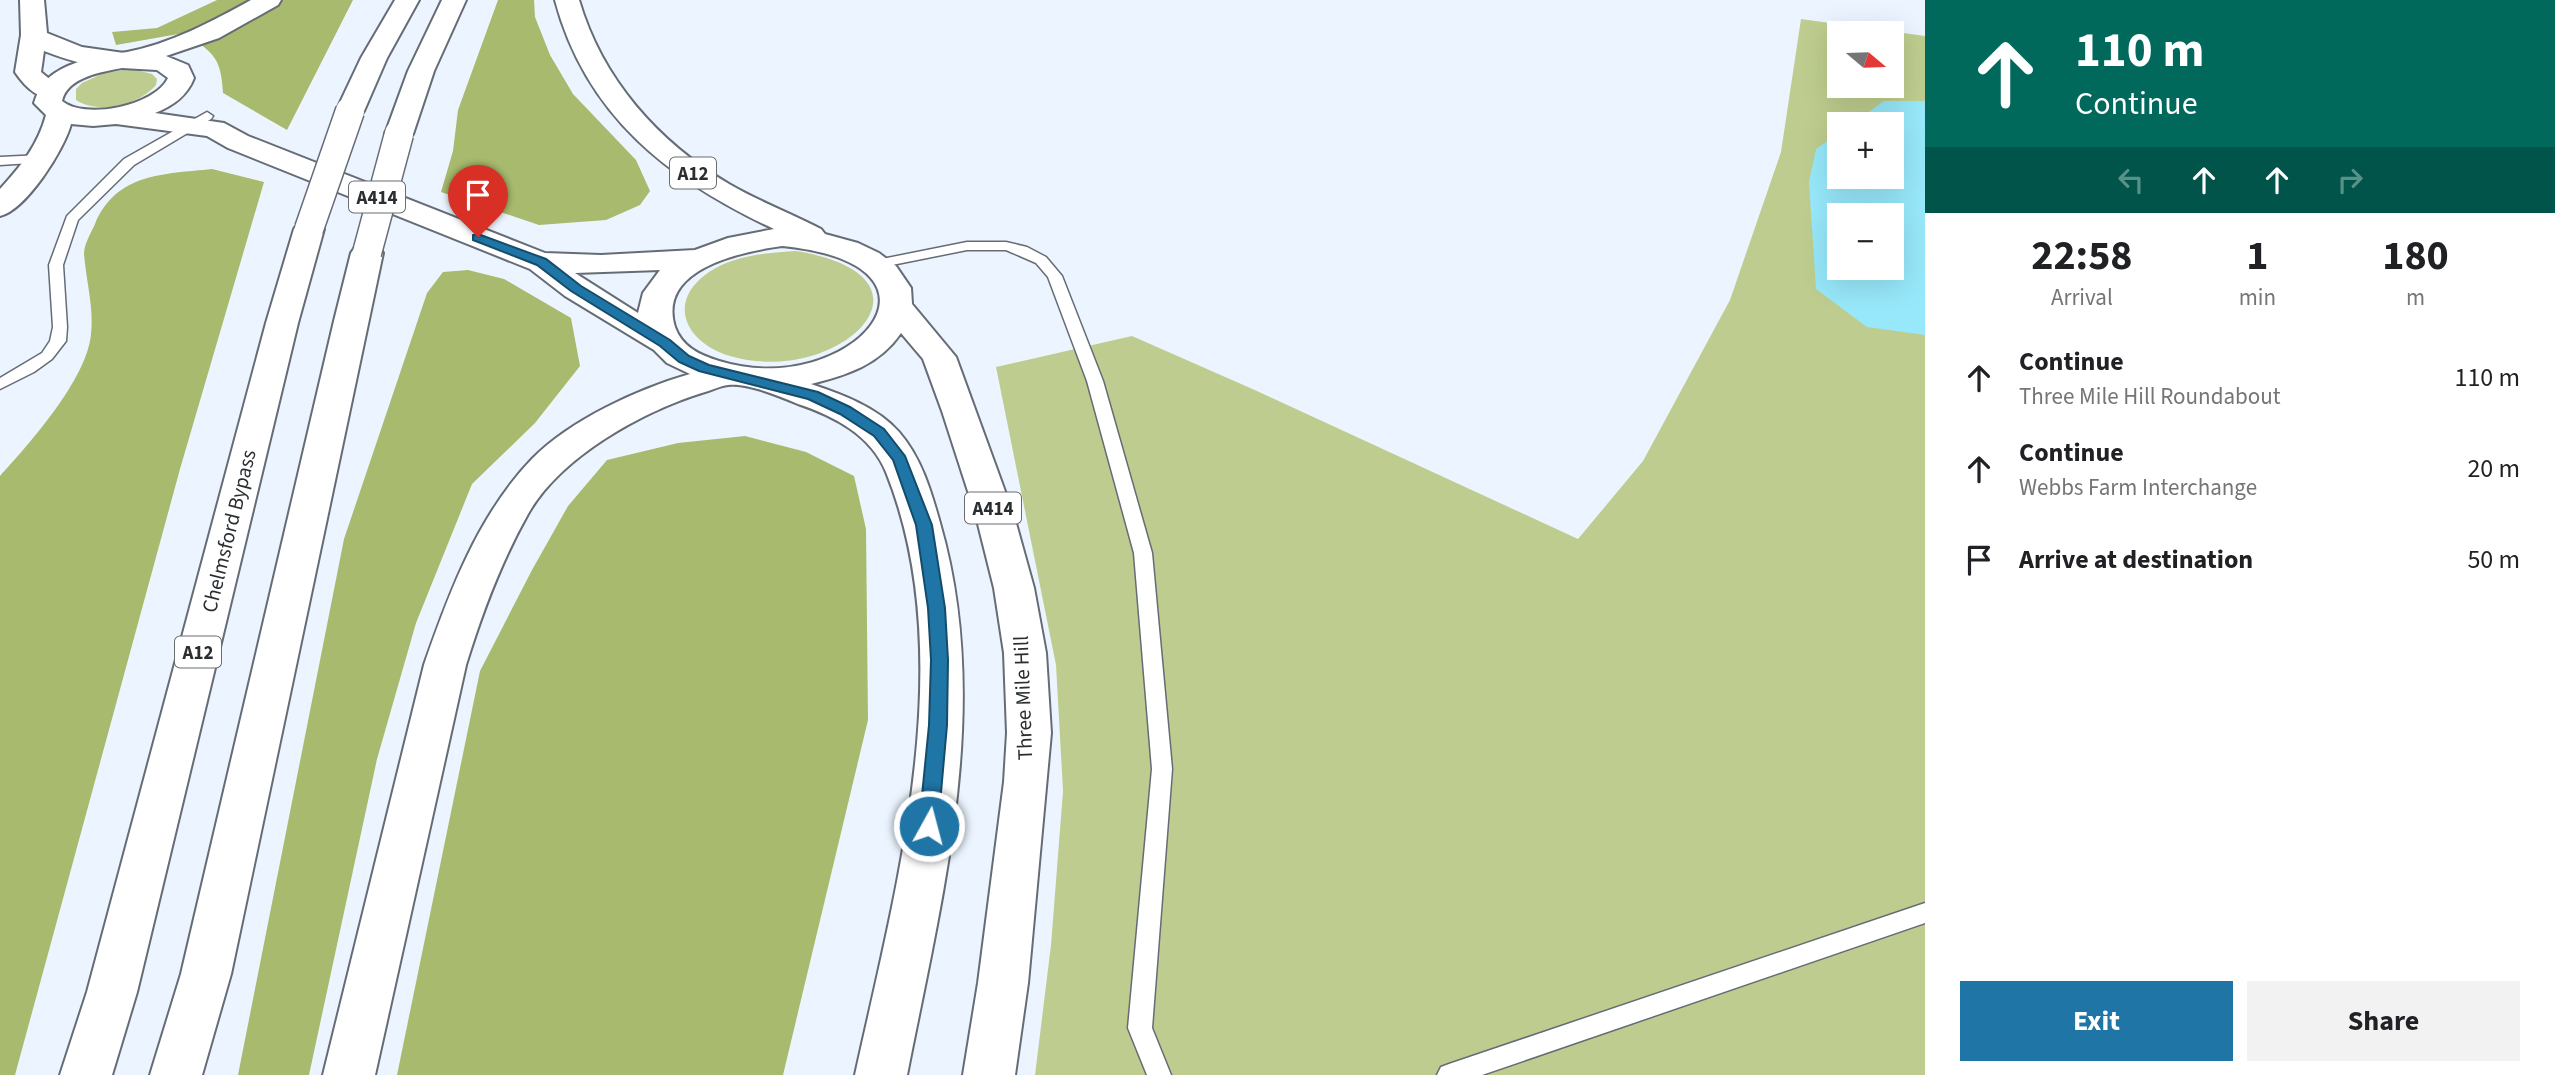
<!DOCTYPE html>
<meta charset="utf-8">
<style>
:root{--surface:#fff;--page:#f2f2f2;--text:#202124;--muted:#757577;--accent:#1f75a5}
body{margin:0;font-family:"Source Sans 3",sans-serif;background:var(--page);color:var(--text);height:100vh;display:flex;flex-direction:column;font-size:26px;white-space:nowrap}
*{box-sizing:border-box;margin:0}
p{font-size:23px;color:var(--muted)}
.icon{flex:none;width:38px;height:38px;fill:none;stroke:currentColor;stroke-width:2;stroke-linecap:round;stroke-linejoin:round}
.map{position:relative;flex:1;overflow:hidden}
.sheet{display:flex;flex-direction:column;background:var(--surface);width:630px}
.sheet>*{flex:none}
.guide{background:#00695c;color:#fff;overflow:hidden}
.needle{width:46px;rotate:109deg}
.buttons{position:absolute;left:1827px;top:21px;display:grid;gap:14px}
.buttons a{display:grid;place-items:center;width:77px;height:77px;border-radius:0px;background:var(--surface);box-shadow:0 7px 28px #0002;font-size:35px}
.pin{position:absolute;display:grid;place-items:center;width:60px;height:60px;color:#fff;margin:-72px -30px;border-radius:50% 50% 50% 0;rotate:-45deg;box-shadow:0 0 7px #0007}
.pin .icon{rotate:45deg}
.me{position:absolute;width:77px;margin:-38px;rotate:7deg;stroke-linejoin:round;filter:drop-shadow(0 0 5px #0008)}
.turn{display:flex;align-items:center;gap:24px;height:147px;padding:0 35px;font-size:32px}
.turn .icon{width:91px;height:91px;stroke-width:2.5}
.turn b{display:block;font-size:49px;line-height:60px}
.lanes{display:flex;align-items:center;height:66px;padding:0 35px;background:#0003;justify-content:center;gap:35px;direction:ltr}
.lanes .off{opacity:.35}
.eta{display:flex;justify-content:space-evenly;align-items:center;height:119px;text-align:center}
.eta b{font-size:42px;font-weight:700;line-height:49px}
.primary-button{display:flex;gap:14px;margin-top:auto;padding:14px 35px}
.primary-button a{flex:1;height:80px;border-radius:0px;background:var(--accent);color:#fff;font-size:28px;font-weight:700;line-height:80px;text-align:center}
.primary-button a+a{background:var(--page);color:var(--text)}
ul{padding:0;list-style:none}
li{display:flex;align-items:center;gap:21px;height:91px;padding:0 35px}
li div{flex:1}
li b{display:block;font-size:26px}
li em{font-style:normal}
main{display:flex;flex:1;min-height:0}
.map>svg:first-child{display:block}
.green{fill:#becd8f;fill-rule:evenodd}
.forest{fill:#a8ba6d}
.water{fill:#97e8fa;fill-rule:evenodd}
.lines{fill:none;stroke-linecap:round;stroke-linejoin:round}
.service-casing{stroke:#656c75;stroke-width:3}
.secondary-casing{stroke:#656c75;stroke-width:4}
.trunk-casing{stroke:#656c75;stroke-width:4}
.service{fill:#fff;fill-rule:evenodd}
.secondary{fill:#fff;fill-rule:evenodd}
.trunk{fill:#fff;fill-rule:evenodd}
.trunk-bridge-casing{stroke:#656c75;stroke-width:31;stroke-linecap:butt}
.trunk-bridge{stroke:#fff;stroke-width:28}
.route{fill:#1f75a5;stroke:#144c6b;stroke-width:2}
.labels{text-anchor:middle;stroke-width:5;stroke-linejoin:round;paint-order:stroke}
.shield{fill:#fff;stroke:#6a6d6f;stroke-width:2}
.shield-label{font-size:19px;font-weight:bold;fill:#2a2e31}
.street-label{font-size:21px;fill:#2a2e31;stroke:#fff}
</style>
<main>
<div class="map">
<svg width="1925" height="1075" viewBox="0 0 1925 1075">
<rect width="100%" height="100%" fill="#ecf5ff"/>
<!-- green -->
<g class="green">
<path d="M 1801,19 L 1925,36 L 1925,1075 L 1035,1075 L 1051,945 L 1063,791 L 1056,665 L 996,367 L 1132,336 L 1257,391 L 1578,539 L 1643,461 L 1730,300 L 1781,152 ZM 1839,33 L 1892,33 L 1892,86 L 1839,86 ZM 1839,124 L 1892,124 L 1892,177 L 1839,177 ZM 1839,215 L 1892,215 L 1892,268 L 1839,268 Z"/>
<path d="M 132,69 L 152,74 L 157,79 L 156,85 C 139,105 99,115 76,100 L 76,89 L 82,83 L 104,73 Z"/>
<path d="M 796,251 C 954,277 838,388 730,356 C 686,343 665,302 709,272 C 735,255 766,253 796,251 Z"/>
</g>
<!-- forest -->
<g class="forest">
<path d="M 217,0 L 353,0 L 287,130 L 223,93 C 221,56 213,53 184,33 L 116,45 L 112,32 L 157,28 Z"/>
<path d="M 498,0 L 534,0 L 535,17 L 550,55 L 573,94 L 636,160 L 650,191 L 640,205 L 606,220 L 539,225 L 441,192 L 453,151 L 458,110 Z"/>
<path d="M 212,169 L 264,182 L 180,469 L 15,1075 L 0,1075 L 0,476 C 30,443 87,379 91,334 C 94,308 86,280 84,254 C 84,244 91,233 95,224 C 116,173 164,174 212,169 Z"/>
<path d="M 468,270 L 504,279 L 571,318 L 580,366 L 535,423 L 472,484 L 416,623 L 377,759 L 309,1075 L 238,1075 L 344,539 L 427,293 L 443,272 Z"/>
<path d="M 745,436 L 806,452 L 854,476 L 866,529 L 868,720 L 783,1075 L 397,1075 L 480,671 L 532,570 L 568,506 L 607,460 L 678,443 Z"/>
</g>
<!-- water -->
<path class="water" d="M 1884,101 L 1925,101 L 1925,335 L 1867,327 L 1816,289 L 1809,182 L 1816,149 L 1839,133 L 1839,177 L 1892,177 L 1892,124 L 1852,124 ZM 1839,215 L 1892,215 L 1892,268 L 1839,268 Z"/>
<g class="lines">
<!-- service casing -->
<g class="service-casing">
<g id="service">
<path d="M 207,112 L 213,116 L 211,119 L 134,165 L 78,220 L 63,265 L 67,327 L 66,341 L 52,359 L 34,372 L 0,389 L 0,378 L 42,353 L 50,341 L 53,327 L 49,265 L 67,216 L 124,159 Z"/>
<path d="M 42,155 L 48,159 L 47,162 L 0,165 L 0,157 Z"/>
<path d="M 967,242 L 1006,242 L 1027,247 L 1046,257 L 1062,276 L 1103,381 L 1152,553 L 1172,769 L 1152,1028 L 1171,1075 L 1147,1075 L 1128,1028 L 1152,769 L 1134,553 L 1087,381 L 1048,277 L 1036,263 L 1006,250 L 967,250 L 877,268 L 870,264 L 877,260 Z"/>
<path d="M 1925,903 L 1925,923 L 1482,1075 L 1437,1075 L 1441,1067 L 1449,1064 Z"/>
</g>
</g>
<!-- secondary casing -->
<g class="secondary-casing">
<path id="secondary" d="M 20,0 L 44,0 L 47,33 L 82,47 L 131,54 L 135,60 L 131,66 C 104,72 70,61 44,51 L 41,72 L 64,91 L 60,97 C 40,102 26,88 15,72 L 21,35 Z"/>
</g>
<!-- trunk casing -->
<g class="trunk-casing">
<g id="trunk">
<path d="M 251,0 L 281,0 L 278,5 L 219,38 L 166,56 L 188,65 L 194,78 C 187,96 173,106 155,113 L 224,123 L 248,136 L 545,253 L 601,255 L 695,250 L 728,238 L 774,229 C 669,180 586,116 555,0 L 579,0 C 602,79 658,142 729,184 C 758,201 790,213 821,229 L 825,234 L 858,243 L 879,253 L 896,266 L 911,288 L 912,304 L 956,357 L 1014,516 L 1034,588 L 1046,653 L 1051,733 L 1028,983 L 1015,1075 L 963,1075 L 978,983 L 1004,782 L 1007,733 L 1004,653 L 994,588 L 976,516 L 942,411 L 923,359 L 901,333 C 879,365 847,375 811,384 C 841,394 877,407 899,432 C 921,457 931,491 940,523 C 993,705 942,896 907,1075 L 855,1075 C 896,888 961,658 886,472 C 871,435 834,416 798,404 C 778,396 749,383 728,385 C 720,386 712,390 705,392 C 643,411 561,456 528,514 C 501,562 482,613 466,665 L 375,1075 L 323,1075 L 424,665 C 449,593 478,515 532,459 C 570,420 638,389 690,374 L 667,363 L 654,350 L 565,296 L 530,269 L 228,148 L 207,136 L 116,124 L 93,126 L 71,124 C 64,150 26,210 0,216 L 0,189 C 21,166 38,145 46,115 L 34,103 C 38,90 44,80 55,73 C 76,59 103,56 127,52 C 170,44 213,21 251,0 ZM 122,68 L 157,70 L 168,78 C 155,106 85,120 62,101 C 67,77 102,72 122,68 ZM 782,246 C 972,265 849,401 719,361 C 700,355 682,347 675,327 C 657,269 740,252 782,246 ZM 660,270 L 643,293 L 638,313 L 575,273 Z"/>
<path d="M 395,0 L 419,0 L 387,58 L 364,111 L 360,117 L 350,119 L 340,117 L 336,111 L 361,58 Z"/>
<path d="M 442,0 L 466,0 L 434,71 L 413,134 L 409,140 L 399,142 L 389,140 L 385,134 L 408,71 Z"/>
<path d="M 309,220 L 320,223 L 324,229 L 298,323 L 137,992 L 112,1075 L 60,1075 L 87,992 L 266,323 L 294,229 L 298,223 Z"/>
<path d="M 367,244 L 378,246 L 383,253 L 231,974 L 202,1075 L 150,1075 L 181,974 L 334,321 L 351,253 L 356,246 Z"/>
</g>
</g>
<!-- service -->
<use href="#service" class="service"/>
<!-- secondary -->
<use href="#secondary" class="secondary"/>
<!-- trunk -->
<use href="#trunk" class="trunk"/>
<!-- trunk-bridge casing -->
<g class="trunk-bridge-casing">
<g id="trunk-bridge">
<path d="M 309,229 L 350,111"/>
<path d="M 367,253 L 399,134"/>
</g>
</g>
<!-- trunk-bridge -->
<use href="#trunk-bridge" class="trunk-bridge"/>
</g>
<!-- route -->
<path class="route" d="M 478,234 L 546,259 L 581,286 L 670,340 L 689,356 L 709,365 L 818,392 L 850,407 L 884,429 L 905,456 L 932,525 L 945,608 L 948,660 L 947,725 L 938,826 L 935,832 L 929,834 L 922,832 L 919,826 L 929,725 L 931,660 L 928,608 L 916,525 L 893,460 L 874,436 L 840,414 L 808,399 L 699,371 L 679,362 L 660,346 L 571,291 L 537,265 L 473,240 L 473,235 Z"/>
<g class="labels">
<!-- shield labels -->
<g class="shield">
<rect x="670" y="157.5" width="46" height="31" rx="5"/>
<rect x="349" y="181.5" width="56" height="31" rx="5"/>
<rect x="965" y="492.5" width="56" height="31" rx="5"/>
<rect x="175" y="636.5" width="46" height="31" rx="5"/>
</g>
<g class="shield-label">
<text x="693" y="180">A12</text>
<text x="377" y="204">A414</text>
<text x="993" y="515">A414</text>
<text x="198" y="659">A12</text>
</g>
<!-- street labels -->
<g class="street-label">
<text transform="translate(229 531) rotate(-76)" y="7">Chelmsford Bypass</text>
<text transform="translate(1023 698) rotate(-92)" y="7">Three Mile Hill</text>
</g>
</g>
</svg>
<div class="buttons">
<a><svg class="needle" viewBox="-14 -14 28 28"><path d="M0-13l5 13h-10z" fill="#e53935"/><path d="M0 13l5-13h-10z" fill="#757577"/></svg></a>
<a>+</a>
<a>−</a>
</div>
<div class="pin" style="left:478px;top:237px;background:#d93025"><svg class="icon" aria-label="arrive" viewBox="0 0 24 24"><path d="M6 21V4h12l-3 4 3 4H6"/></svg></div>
<svg class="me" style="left:929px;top:826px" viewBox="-20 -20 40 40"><circle r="17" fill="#1f75a5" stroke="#fff" stroke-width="3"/><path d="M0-11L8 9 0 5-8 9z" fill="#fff"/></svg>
</div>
<section class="sheet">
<div class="guide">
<div class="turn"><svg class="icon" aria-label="ahead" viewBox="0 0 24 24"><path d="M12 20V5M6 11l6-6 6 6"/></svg><div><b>110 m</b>Continue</div></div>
<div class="lanes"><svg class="icon off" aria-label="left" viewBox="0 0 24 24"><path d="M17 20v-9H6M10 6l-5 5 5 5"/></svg><svg class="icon" aria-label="ahead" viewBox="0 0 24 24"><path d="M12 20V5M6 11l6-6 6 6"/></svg><svg class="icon" aria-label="ahead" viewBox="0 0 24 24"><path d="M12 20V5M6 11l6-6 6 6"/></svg><svg class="icon off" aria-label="right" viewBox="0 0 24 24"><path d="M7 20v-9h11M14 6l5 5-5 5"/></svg></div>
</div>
<div class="eta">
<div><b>22:58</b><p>Arrival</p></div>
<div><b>1</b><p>min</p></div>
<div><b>180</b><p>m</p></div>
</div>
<ul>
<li><svg class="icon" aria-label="ahead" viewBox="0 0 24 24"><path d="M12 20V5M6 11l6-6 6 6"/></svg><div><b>Continue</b><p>Three Mile Hill Roundabout</p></div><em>110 m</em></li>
<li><svg class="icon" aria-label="ahead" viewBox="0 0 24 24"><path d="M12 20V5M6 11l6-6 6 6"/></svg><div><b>Continue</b><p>Webbs Farm Interchange</p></div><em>20 m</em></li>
<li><svg class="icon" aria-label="arrive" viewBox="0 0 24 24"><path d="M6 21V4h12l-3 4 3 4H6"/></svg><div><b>Arrive at destination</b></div><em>50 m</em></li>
</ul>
<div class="primary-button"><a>Exit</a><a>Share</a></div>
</section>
</main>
